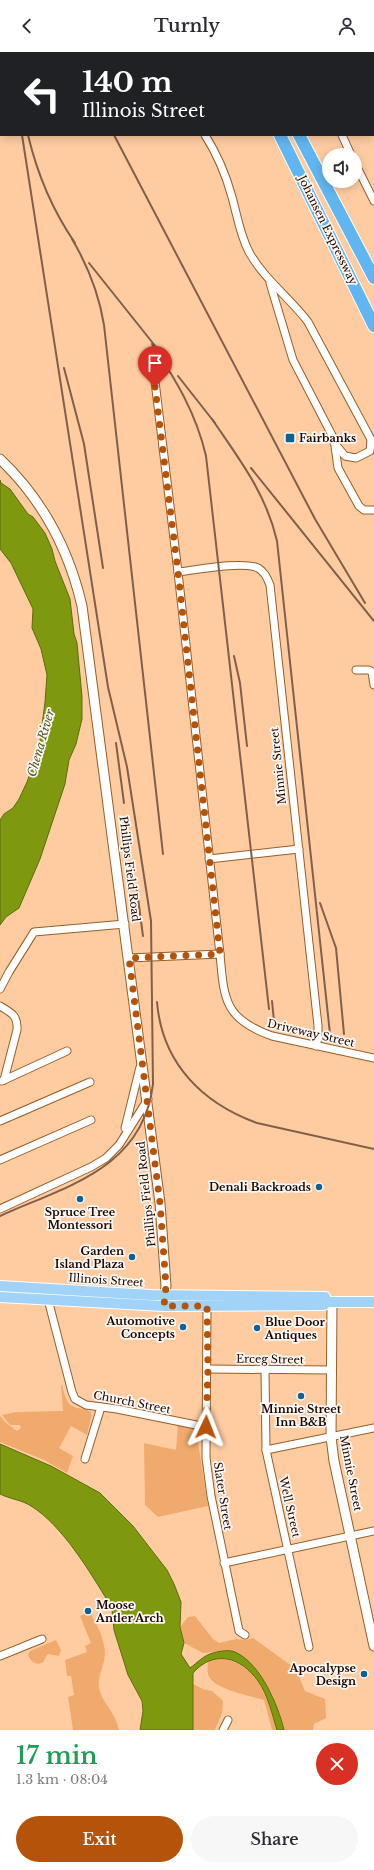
<!DOCTYPE html>
<meta charset="utf-8">
<style>
:root{--surface:#fff;--page:#f7f7f7;--text:#2b2b33;--muted:#7c7c81;--accent:#b45309}
body{margin:0;font-family:"Libre Baskerville",serif;background:var(--page);color:var(--text);height:100vh;display:flex;flex-direction:column;font-size:15px;white-space:nowrap}
*{box-sizing:border-box;margin:0}
p{font-size:13px;color:var(--muted)}
.icon{flex:none;width:22px;height:22px;fill:none;stroke:currentColor;stroke-width:2;stroke-linecap:round;stroke-linejoin:round}
.map{position:relative;height:1678px;overflow:hidden}
.side{display:flex;flex-direction:column;background:var(--surface);flex:1}
.side>*{flex:none}
.hud{position:absolute;left:0px;top:0px;width:374px;height:84px;box-shadow:0 2px 10px #0003;background:#202124;color:#fff;overflow:hidden}
.controls{position:absolute;left:322px;top:96px;display:grid;gap:8px}
.controls a{display:grid;place-items:center;width:40px;height:40px;border-radius:50%;background:var(--surface);box-shadow:0 2px 10px #0003;font-size:20px}
.pin{position:absolute;display:grid;place-items:center;width:34px;height:34px;color:#fff;margin:-41px -17px;border-radius:50% 50% 50% 0;rotate:-45deg;box-shadow:0 0 4px #0007}
.pin .icon{rotate:45deg}
.me{position:absolute;width:44px;margin:-22px;rotate:2deg;stroke-linejoin:round;filter:drop-shadow(0 0 3px #0008)}
.turn{display:flex;align-items:center;gap:14px;height:84px;padding:0 16px;font-size:18px}
.turn .icon{width:52px;height:52px;stroke-width:2.5}
.turn b{display:block;font-size:28px;line-height:34px}
.round{display:grid;place-items:center;flex:none;width:42px;height:42px;border-radius:21px;background:var(--page)}
.summary{display:flex;align-items:center;justify-content:space-between;height:68px;padding:0 16px}
h1{font-size:24px;font-weight:600;line-height:30px;color:#1e9e55}
.primary-button{display:flex;gap:8px;margin-top:auto;padding:8px 16px}
.primary-button a{flex:1;height:46px;border-radius:24px;background:var(--accent);color:#fff;font-size:16px;font-weight:600;line-height:46px;text-align:center}
.primary-button a+a{background:var(--page);color:var(--text)}
header{display:flex;justify-content:space-between;align-items:center;height:52px;padding:0 16px;background:var(--surface);font-size:18px;font-weight:600}
.map>svg:first-child{display:block}
.green{fill:#f0aa6e}
.water{fill:#7e9810;stroke:#606c0b}
.lines{fill:none;stroke-linecap:round;stroke-linejoin:round}
.street-casing{stroke:#965e28;stroke-width:9}
.secondary-casing{stroke:#965e28;stroke-width:11}
.primary-casing{stroke:#fff;stroke-width:12}
.highway-casing{stroke:#fff;stroke-width:14}
.street{stroke:#fff;stroke-width:7}
.secondary{stroke:#fff;stroke-width:9}
.primary{stroke:#a0d3f7;stroke-width:10}
.highway{stroke:#61b6f1;stroke-width:12}
.rail{stroke:#815f49;stroke-width:2}
.route{stroke:#b45309;stroke-width:7;stroke-dasharray:0 12.6}
.poi-dot{fill:#086293;stroke:#fef7f2;stroke-width:1.5}
.labels{text-anchor:middle;stroke-width:3.5;stroke-linejoin:round;paint-order:stroke}
.street-label{font-size:11px;fill:#1a0600;stroke:#fef7f2}
.poi-label{font-size:11px;font-weight:bold;fill:#1a0600;stroke:#fef7f2;text-anchor:end}
.water-label{font-size:12px;font-style:italic;fill:#4a5627;stroke:#fef7f2}
</style>
<header><svg class="icon" aria-label="back" viewBox="0 0 24 24"><path d="M15 5l-7 7 7 7"/></svg>Turnly<svg class="icon" aria-label="person" viewBox="0 0 24 24"><circle cx="12" cy="8" r="4"/><path d="M4 21q1-7 8-7t8 7"/></svg></header>
<div class="map">
<svg width="374" height="1678" viewBox="0 0 374 1678">
<rect width="100%" height="100%" fill="#ffcca2"/>
<!-- green -->
<g class="green">
<path d="M 61,1333 L 62,1333 C 64,1340 65,1349 72,1354 C 79,1358 88,1355 92,1362 L 87,1383 L 71,1374 L 59,1396 L 73,1404 L 67,1421 L 44,1408 L 0,1390 L 0,1364 L 6,1371 L 17,1379 L 21,1376 L 20,1373 L 10,1373 L 2,1363 L 16,1360 L 63,1359 Z"/>
<path d="M 178,1373 L 196,1377 L 208,1454 L 158,1465 L 145,1453 L 144,1391 L 176,1398 Z"/>
<path d="M 89,1560 C 98,1572 108,1594 104,1609 C 102,1619 96,1629 100,1640 C 105,1654 116,1662 119,1678 L 73,1678 L 68,1645 L 74,1643 L 71,1624 L 67,1624 L 65,1608 L 87,1600 L 85,1594 L 91,1591 L 80,1564 Z"/>
<path d="M 195,1564 L 213,1587 L 219,1591 L 236,1587 L 246,1588 L 253,1586 L 296,1617 L 305,1639 L 325,1647 L 326,1666 L 314,1672 L 313,1678 L 284,1678 L 272,1642 L 248,1609 L 225,1599 L 203,1601 L 184,1591 L 180,1575 L 188,1565 Z"/>
<path d="M 56,1588 L 61,1598 L 59,1604 L 48,1602 C 45,1605 45,1609 42,1611 C 35,1614 30,1608 28,1603 L 30,1599 Z"/>
<path d="M 220,1606 C 259,1612 267,1645 277,1678 L 272,1678 L 264,1648 C 251,1644 211,1637 208,1622 C 207,1618 208,1613 208,1609 Z"/>
<path d="M 193,1632 L 203,1637 L 212,1639 L 223,1649 L 222,1661 L 215,1678 L 193,1678 Z"/>
</g>
<!-- water -->
<g class="water">
<path d="M 0,428 L 1,431 L 10,437 L 28,462 L 33,465 L 45,481 L 52,497 L 55,509 L 70,547 L 74,582 L 77,591 L 82,645 L 82,667 L 76,692 L 69,708 L 65,732 L 40,807 L 19,856 L 6,865 L 0,873 L 0,768 L 4,762 L 13,756 L 19,747 L 27,730 L 39,696 L 45,650 L 47,623 L 41,597 L 32,576 L 33,557 L 11,511 L 0,497 Z"/>
<path d="M 0,1392 L 51,1414 L 100,1441 L 133,1474 L 167,1518 L 174,1532 L 181,1550 L 180,1575 L 184,1591 L 181,1602 L 190,1616 C 197,1611 204,1603 213,1601 C 220,1599 231,1597 237,1601 C 261,1613 278,1653 284,1678 L 277,1678 C 272,1662 268,1643 258,1629 C 241,1605 214,1597 193,1621 L 193,1678 L 140,1678 L 143,1659 L 142,1649 L 128,1623 L 114,1578 L 112,1558 L 109,1551 C 90,1520 62,1473 31,1454 C 22,1448 10,1447 0,1442 Z"/>
</g>
<g class="lines">
<!-- street casing -->
<g class="street-casing">
<g id="street">
<path d="M 125,0 L 126,1"/>
<path d="M 354,1 L 354,0"/>
<path d="M 205,83 C 217,102 226,123 232,145 C 237,163 240,183 249,200 C 264,227 289,245 308,270 L 374,393"/>
<path d="M 342,83 L 351,103"/>
<path d="M 355,111 L 374,149"/>
<path d="M 270,231 L 293,308 L 334,387 L 338,416 L 359,454 L 364,458 L 374,458"/>
<path d="M 154,321 L 178,520 L 220,902"/>
<path d="M 336,393 L 345,404 L 356,406 L 370,399 L 371,388"/>
<path d="M 178,520 C 196,518 243,509 258,516 C 265,520 267,526 270,533 L 318,974 L 318,986 L 316,994"/>
<path d="M 356,618 L 369,618 L 372,620 L 374,633"/>
<path d="M 209,807 L 299,797"/>
<path d="M 129,906 L 220,902 C 224,947 224,967 272,984 L 374,1006"/>
<path d="M 0,937 L 9,920 L 34,880 L 125,872"/>
<path d="M 0,954 C 12,961 18,964 17,978 L 4,1028"/>
<path d="M 2,1029 L 67,999"/>
<path d="M 0,1069 L 90,1030"/>
<path d="M 125,1076 L 140,1015"/>
<path d="M 0,1108 L 91,1068"/>
<path d="M 0,1157 L 91,1115 L 106,1106 L 119,1093 L 148,1047"/>
<path d="M 45,1236 L 72,1340 L 75,1347 L 86,1353 L 117,1357 L 206,1375"/>
<path d="M 207,1255 L 206,1406 L 211,1444 L 239,1579 L 245,1583"/>
<path d="M 208,1317 L 331,1318"/>
<path d="M 265,1318 L 266,1398 L 309,1595"/>
<path d="M 266,1398 L 374,1376"/>
<path d="M 85,1407 L 101,1355"/>
<path d="M 224,1511 L 374,1479"/>
<path d="M 0,1604 L 42,1587"/>
<path d="M 223,1678 L 228,1668"/>
</g>
</g>
<!-- secondary casing -->
<g class="secondary-casing">
<g id="secondary">
<path d="M 0,407 C 42,447 69,498 82,554 L 160,1151 L 166,1234 L 164,1250"/>
<path d="M 332,1250 L 331,1385 L 334,1409 L 374,1594"/>
</g>
</g>
<!-- primary casing -->
<g class="primary-casing">
<g id="primary">
<path d="M 0,1234 L 151,1243 L 325,1245 L 327,1250"/>
<path d="M 0,1245 L 164,1254 L 324,1253 L 327,1250 L 374,1250"/>
</g>
</g>
<!-- highway casing -->
<g class="highway-casing">
<g id="highway">
<path d="M 239,0 L 239,1"/>
<path d="M 257,0 L 257,1"/>
<path d="M 280,83 L 374,274"/>
<path d="M 299,83 L 374,226"/>
</g>
</g>
<!-- street -->
<use href="#street" class="street"/>
<!-- secondary -->
<use href="#secondary" class="secondary"/>
<!-- primary -->
<use href="#primary" class="primary"/>
<!-- highway -->
<use href="#highway" class="highway"/>
<!-- rail -->
<g class="rail">
<path d="M 10,0 L 10,1"/>
<path d="M 72,0 L 72,1"/>
<path d="M 28,83 C 37,121 53,159 75,191"/>
<path d="M 114,83 L 315,467 L 365,551"/>
<path d="M 72,187 C 88,214 99,242 104,273 L 163,802"/>
<path d="M 89,211 L 156,295"/>
<path d="M 152,292 C 176,328 196,361 206,404 L 269,957"/>
<path d="M 64,316 L 84,392 L 103,516"/>
<path d="M 178,324 L 215,371"/>
<path d="M 212,367 C 239,407 266,441 277,489 L 330,982"/>
<path d="M 251,416 L 374,569"/>
<path d="M 234,604 L 240,631 L 247,694"/>
<path d="M 116,691 L 124,751"/>
<path d="M 137,839 L 143,884"/>
<path d="M 320,851 L 336,896 L 344,982"/>
<path d="M 272,949 L 274,969"/>
<path d="M 157,950 C 162,1011 202,1051 257,1071 L 374,1097"/>
<path d="M 0,1164 C 66,1134 143,1117 153,1032 L 151,869 L 127,715 L 108,635 L 22,83"/>
</g>
</g>
<g class="lines">
<!-- route -->
<path class="route" d="M 155,335 L 178,520 L 220,902 L 129,906 L 160,1151 L 166,1234 L 164,1254 L 207,1254 L 208,1317 L 206,1375"/>
</g>
<!-- markers -->
<g class="poi-dot">
<rect x="285" y="381" width="10" height="10" rx="2"/>
<circle cx="319" cy="1135" r="4"/>
<circle cx="80" cy="1147" r="4"/>
<circle cx="132" cy="1205" r="4"/>
<circle cx="183" cy="1275" r="4"/>
<circle cx="257" cy="1276" r="4"/>
<circle cx="301" cy="1344" r="4"/>
<circle cx="88" cy="1559" r="4"/>
<circle cx="364" cy="1622" r="4"/>
</g>
<g class="labels">
<!-- street labels -->
<g class="street-label">
<text transform="translate(328 178) rotate(64)" y="4">Johansen Expressway</text>
<text transform="translate(278 714) rotate(-96)" y="4">Minnie Street</text>
<text transform="translate(130 817) rotate(83)" y="4">Phillips Field Road</text>
<text transform="translate(311 981) rotate(13)" y="4">Driveway Street</text>
<text transform="translate(146 1142) rotate(-96)" y="4">Phillips Field Road</text>
<text transform="translate(106 1228) rotate(4)" y="4">Illinois Street</text>
<text transform="translate(270 1307) rotate(1)" y="4">Erceg Street</text>
<text transform="translate(132 1350) rotate(11)" y="4">Church Street</text>
<text transform="translate(351 1421) rotate(79)" y="4">Minnie Street</text>
<text transform="translate(223 1444) rotate(81)" y="4">Slater Street</text>
<text transform="translate(290 1455) rotate(77)" y="4">Well Street</text>
</g>
<!-- poi labels -->
<g class="poi-label">
<text x="299" y="390" text-anchor="start">Fairbanks</text>
<text x="311" y="1139">Denali Backroads</text>
<text x="80" y="1164" text-anchor="middle">Spruce Tree<tspan x="80" dy="13">Montessori</tspan></text>
<text x="124" y="1203">Garden<tspan x="124" dy="13">Island Plaza</tspan></text>
<text x="175" y="1273">Automotive<tspan x="175" dy="13">Concepts</tspan></text>
<text x="265" y="1274" text-anchor="start">Blue Door<tspan x="265" dy="13">Antiques</tspan></text>
<text x="301" y="1361" text-anchor="middle">Minnie Street<tspan x="301" dy="13">Inn B&amp;B</tspan></text>
<text x="96" y="1557" text-anchor="start">Moose<tspan x="96" dy="13">Antler Arch</tspan></text>
<text x="356" y="1620">Apocalypse<tspan x="356" dy="13">Design</tspan></text>
</g>
<!-- water labels -->
<g class="water-label">
<text transform="translate(41 691) rotate(-74)" y="4">Chena River</text>
</g>
</g>
</svg>
<div class="controls">
<a><svg class="icon" aria-label="sound" viewBox="0 0 24 24"><path d="M4 9h4l5-4v14l-5-4H4zM17 9q2 3 0 6"/></svg></a>
</div>
<div class="pin" style="left:155px;top:335px;background:#d93025"><svg class="icon" aria-label="arrive" viewBox="0 0 24 24"><path d="M6 21V4h12l-3 4 3 4H6"/></svg></div>
<svg class="me" style="left:206px;top:1375px" viewBox="-20 -20 40 40"><path d="M0-17L14 15 0 8-14 15z" fill="#b45309" stroke="#fff" stroke-width="4"/></svg>
<div class="hud">
<div class="turn"><svg class="icon" aria-label="left" viewBox="0 0 24 24"><path d="M17 20v-9H6M10 6l-5 5 5 5"/></svg><div><b>140 m</b>Illinois Street</div></div>
</div>
</div>
<section class="side">
<div class="summary"><div><h1>17 min</h1><p>1.3 km · 08:04</p></div><a class="round" style="background:#d93025;color:#fff"><svg class="icon" aria-label="close" viewBox="0 0 24 24"><path d="M6 6l12 12M18 6L6 18"/></svg></a></div>
<div class="primary-button"><a>Exit</a><a>Share</a></div>
</section>
